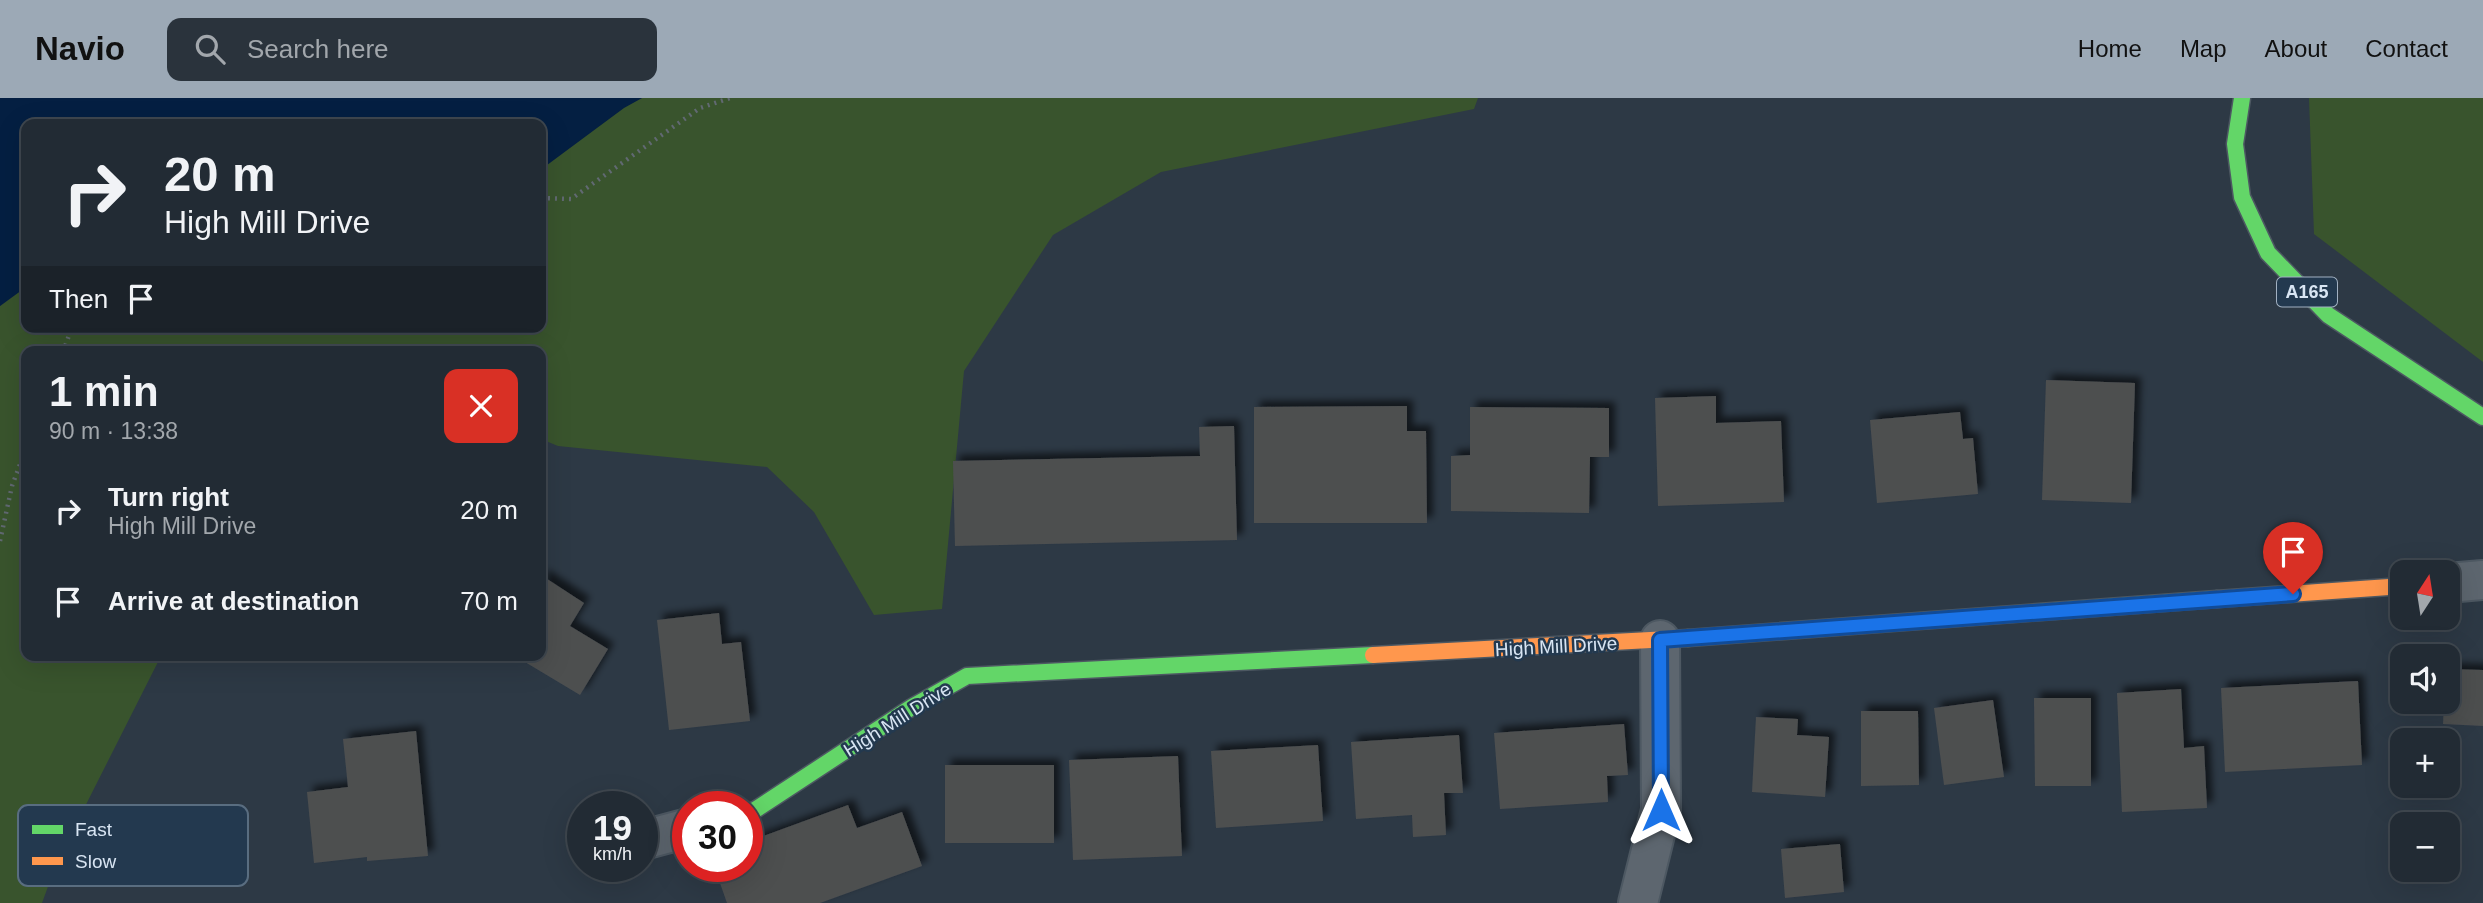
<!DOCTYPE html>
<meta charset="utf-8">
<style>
:root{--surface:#222b34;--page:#2a333c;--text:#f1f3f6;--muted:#a2a7ac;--line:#3f474f;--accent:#9ca9b6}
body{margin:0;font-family:Arial,sans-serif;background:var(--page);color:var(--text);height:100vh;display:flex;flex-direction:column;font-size:26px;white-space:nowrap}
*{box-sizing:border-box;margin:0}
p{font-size:23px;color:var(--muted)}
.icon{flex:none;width:38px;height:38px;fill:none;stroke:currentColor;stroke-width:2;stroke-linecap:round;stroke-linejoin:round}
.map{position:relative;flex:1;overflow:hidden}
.panel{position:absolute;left:21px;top:248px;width:525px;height:315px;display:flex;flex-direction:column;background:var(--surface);border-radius:14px;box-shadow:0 7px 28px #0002,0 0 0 2px var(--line)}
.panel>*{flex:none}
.top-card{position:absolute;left:21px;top:21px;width:525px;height:214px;border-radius:14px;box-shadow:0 7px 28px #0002,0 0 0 2px var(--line);background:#222b34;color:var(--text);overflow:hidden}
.needle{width:46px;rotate:12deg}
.controls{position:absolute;left:2390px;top:462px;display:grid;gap:14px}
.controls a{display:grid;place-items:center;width:70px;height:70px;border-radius:14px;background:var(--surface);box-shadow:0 7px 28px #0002,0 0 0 2px var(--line);font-size:35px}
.speed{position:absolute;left:567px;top:693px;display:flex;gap:14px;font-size:35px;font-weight:700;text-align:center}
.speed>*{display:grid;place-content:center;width:91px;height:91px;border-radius:50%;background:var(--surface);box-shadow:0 7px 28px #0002,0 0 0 2px var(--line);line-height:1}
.speed small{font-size:18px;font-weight:400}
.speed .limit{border:10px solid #d22;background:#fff;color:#111}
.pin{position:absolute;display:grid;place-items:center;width:60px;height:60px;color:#fff;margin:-72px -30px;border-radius:50% 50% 50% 0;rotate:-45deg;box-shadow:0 0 7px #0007}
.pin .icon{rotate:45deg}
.me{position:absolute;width:77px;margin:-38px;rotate:0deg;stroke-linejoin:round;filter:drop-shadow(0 0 5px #0008)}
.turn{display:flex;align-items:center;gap:24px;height:147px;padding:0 28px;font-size:32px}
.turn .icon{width:91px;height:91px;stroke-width:2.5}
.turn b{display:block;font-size:49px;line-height:60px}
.then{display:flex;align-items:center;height:66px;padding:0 28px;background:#0003;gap:14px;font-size:26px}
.round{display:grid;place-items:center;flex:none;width:74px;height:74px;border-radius:14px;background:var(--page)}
.headline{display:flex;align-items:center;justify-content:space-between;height:119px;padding:0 28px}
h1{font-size:42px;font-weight:700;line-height:52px}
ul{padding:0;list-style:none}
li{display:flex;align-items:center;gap:21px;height:91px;padding:0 28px}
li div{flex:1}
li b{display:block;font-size:26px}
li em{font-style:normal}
header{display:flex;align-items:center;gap:42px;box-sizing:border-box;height:98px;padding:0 35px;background:var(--accent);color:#111}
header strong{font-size:33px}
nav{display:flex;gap:38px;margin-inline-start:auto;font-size:24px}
.search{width:490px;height:63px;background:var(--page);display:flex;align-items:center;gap:18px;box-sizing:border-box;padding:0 24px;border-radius:14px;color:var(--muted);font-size:26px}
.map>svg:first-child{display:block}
.green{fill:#39542d}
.water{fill:#041f42}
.building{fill:#4d4f50;filter:url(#shadow)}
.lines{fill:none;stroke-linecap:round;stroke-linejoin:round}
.street-casing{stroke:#4d5862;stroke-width:42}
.fast-casing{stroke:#4d5862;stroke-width:19}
.slow-casing{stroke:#4d5862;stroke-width:19}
.path{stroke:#616972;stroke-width:4.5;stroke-dasharray:2 5;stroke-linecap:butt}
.street{stroke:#5d666f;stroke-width:38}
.fast{stroke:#63d668;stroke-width:16}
.slow{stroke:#ff974d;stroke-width:16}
.route-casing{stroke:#114b97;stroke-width:18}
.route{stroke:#1a73e8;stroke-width:12}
.labels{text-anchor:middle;stroke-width:5;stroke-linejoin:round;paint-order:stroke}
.shield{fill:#23394f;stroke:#a2b1c2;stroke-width:2}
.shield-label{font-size:18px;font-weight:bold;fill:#d8e5f3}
.street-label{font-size:19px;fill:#d8e5f3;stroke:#23394f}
.key{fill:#23394f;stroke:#596d80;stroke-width:2}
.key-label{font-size:19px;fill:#d8e5f3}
</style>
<header>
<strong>Navio</strong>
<div class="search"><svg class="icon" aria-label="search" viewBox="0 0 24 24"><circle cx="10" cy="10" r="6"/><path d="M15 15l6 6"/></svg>Search here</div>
<nav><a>Home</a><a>Map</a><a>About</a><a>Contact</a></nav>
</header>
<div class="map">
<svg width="2483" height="805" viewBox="0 0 2483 805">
<defs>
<filter id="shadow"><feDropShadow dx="6" dy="-6" stdDeviation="3.5" flood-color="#0009"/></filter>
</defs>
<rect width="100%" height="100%" fill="#2d3945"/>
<!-- green -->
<g class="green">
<path d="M 642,0 L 1478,0 L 1474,11 L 1161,74 L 1053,137 L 964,273 L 942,511 L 874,517 L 814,414 L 767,369 L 558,348 L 541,341 L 541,254 L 26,254 L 26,558 L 161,558 L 57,764 L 42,805 L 0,805 L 0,208 L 26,189 L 26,229 L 541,229 L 541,67 L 547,67 L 624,9 Z"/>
<path d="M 2309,0 L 2483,0 L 2483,264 L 2314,136 Z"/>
</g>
<!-- water -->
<path class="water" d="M 0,0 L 642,0 L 624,10 L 547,67 L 541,67 L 541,26 L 26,26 L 26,189 L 0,208 Z"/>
<!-- building -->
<g class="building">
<path d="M 2046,282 L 2135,285 L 2131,405 L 2042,402 Z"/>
<path d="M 1716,298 L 1716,325 L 1781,323 L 1784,404 L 1658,408 L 1655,300 Z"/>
<path d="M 1407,308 L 1407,333 L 1426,333 L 1427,425 L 1254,425 L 1254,309 Z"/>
<path d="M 1470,309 L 1609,310 L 1609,359 L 1590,359 L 1589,415 L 1451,413 L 1451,358 L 1470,357 Z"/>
<path d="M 1960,314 L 1963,341 L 1973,340 L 1978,396 L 1877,405 L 1870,322 Z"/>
<path d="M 1234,328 L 1237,442 L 955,448 L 953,363 L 1200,358 L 1199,329 Z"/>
<path d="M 541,477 L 584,505 L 570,528 L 608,551 L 580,597 L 515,558 L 541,558 Z"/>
<path d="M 719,515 L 722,546 L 741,544 L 750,623 L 669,632 L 657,522 Z"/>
<path d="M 2448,571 L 2483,572 L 2483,628 L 2443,626 L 2444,604 L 2448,604 Z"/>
<path d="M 2358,583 L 2362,667 L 2225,674 L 2221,590 Z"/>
<path d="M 2181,591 L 2184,650 L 2204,648 L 2207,710 L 2122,714 L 2117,595 Z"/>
<path d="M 2034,600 L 2091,600 L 2091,688 L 2035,688 Z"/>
<path d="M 1993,602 L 2004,679 L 1944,687 L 1934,610 Z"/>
<path d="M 1861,613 L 1918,613 L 1919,687 L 1861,688 Z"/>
<path d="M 1756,619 L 1798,621 L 1797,637 L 1829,639 L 1825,699 L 1752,694 Z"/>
<path d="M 1624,626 L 1628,677 L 1607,678 L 1608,704 L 1500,711 L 1494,635 Z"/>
<path d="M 416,633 L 428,758 L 367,763 L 367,759 L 314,765 L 307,694 L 348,689 L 343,641 Z"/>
<path d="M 1459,637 L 1463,695 L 1444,695 L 1446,737 L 1413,739 L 1412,717 L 1356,721 L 1351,644 Z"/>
<path d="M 1318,647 L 1323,723 L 1216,730 L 1211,653 Z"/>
<path d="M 1178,658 L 1182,758 L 1073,762 L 1069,662 Z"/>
<rect x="945" y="667" width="109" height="78"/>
<path d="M 848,707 L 857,730 L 902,714 L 922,768 L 820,805 L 727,805 L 714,768 L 747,768 L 747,744 Z"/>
<path d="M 1840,746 L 1844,794 L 1785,800 L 1781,751 Z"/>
</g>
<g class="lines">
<!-- street casing -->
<g class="street-casing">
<g id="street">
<path d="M 2448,485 L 2483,482"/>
<path d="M 647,741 L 688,730"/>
<path d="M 1638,805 L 1661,712 L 1660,542"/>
</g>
</g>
<!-- fast casing -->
<g class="fast-casing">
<g id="fast">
<path d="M 2242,0 L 2235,46 L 2242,99 L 2268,155 L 2328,217 L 2483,319"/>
<path d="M 1688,540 L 2217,501"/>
<path d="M 747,714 L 755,712 L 912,609 L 967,578 L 1373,557"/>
</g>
</g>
<!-- slow casing -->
<g class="slow-casing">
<g id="slow">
<path d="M 2217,501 L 2403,488"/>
<path d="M 1373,557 L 1688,540"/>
</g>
</g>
<!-- path -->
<g class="path">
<path d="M 541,100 L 571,101 L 700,10 L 730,0"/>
<path d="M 63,254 L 72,229"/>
<path d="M 0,443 L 12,388 L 26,350"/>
</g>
<!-- street -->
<use href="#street" class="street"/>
<!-- fast -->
<use href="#fast" class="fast"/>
<!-- slow -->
<use href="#slow" class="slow"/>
</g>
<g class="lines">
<!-- route casing -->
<g class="route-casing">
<path id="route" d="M 1661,712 L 1660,542 L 2293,496"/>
</g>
<!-- route -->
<use href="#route" class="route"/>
</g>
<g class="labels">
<!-- shield labels -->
<rect class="shield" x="2277" y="179.5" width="60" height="29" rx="5"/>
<g class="shield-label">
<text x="2307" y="200">A165</text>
</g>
<!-- street labels -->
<g class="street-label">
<text transform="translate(1556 548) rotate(-3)" y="7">High Mill Drive</text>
<text transform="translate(897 621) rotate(-32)" y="7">High Mill Drive</text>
</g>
</g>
<!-- legend -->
<rect x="18" y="707" width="230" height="81" rx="10" class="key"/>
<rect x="32" y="727" width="31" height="9" fill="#63d668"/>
<rect x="32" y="759" width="31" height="8" fill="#ff974d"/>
<g class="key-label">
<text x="75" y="738">Fast</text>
<text x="75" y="770">Slow</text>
</g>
</svg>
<div class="controls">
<a><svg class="needle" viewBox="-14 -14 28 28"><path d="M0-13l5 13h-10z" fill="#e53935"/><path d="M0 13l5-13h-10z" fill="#a2a7ac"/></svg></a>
<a><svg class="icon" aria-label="sound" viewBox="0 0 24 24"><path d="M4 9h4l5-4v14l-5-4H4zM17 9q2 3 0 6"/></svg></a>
<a>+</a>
<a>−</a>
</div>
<div class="speed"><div>19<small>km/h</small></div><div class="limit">30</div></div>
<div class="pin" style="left:2293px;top:496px;background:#d93025"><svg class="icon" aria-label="arrive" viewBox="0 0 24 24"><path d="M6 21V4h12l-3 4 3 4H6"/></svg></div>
<svg class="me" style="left:1661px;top:712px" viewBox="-20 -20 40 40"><path d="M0-17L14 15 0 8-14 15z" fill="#1a73e8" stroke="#fff" stroke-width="4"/></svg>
<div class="top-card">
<div class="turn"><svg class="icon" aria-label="right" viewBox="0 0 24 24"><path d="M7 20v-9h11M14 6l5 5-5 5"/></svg><div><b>20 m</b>High Mill Drive</div></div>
<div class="then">Then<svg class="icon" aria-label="arrive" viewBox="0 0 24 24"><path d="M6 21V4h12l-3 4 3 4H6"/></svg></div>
</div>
<section class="panel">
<div class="headline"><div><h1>1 min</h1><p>90 m · 13:38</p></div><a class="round" style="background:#d93025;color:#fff"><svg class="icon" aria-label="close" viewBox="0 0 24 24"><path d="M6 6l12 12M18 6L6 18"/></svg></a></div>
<ul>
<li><svg class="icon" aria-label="right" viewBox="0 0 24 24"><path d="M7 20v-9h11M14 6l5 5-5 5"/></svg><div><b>Turn right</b><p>High Mill Drive</p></div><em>20 m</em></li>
<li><svg class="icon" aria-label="arrive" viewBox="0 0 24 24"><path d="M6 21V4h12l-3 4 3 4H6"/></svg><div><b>Arrive at destination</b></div><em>70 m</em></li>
</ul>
</section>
</div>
